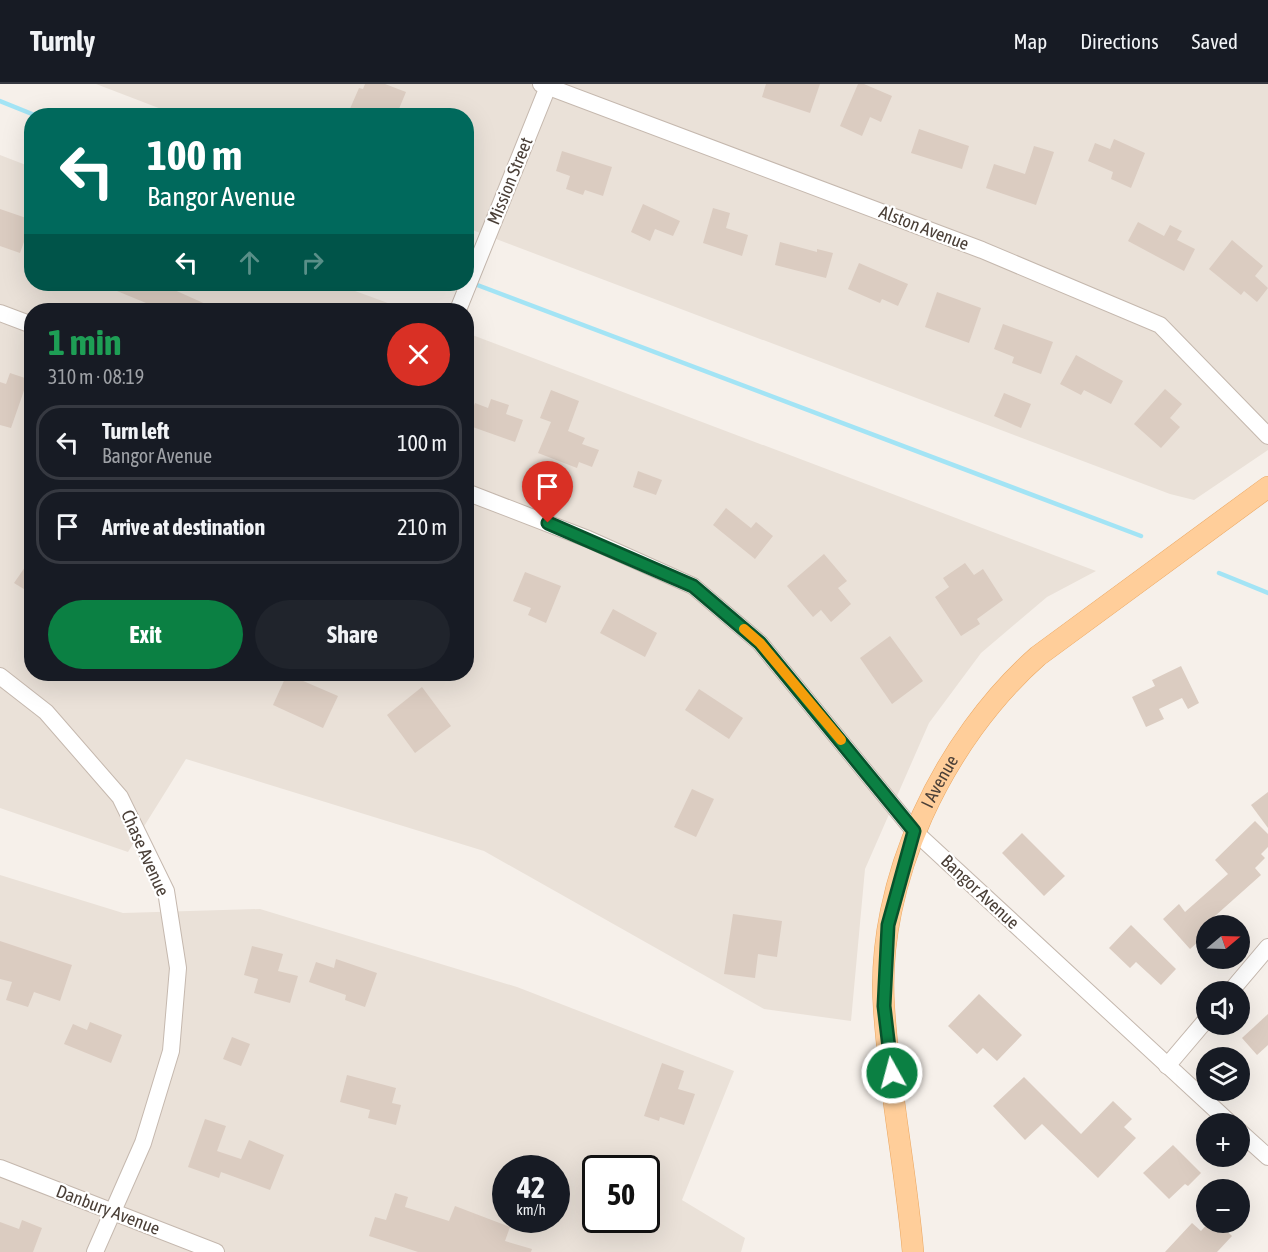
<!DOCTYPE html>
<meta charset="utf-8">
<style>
:root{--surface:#171b24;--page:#20242c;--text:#f1f3f6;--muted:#9ea1a6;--line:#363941;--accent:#0b8043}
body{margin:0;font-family:"Asap Condensed",sans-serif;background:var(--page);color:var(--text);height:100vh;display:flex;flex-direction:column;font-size:22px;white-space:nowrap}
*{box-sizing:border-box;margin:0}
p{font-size:20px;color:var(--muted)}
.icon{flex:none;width:33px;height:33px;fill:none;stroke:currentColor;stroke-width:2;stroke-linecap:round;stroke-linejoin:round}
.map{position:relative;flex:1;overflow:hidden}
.panel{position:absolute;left:24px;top:219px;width:450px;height:378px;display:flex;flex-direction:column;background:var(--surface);border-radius:24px;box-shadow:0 6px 24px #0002}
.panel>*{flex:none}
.top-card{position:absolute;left:24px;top:24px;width:450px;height:183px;border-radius:24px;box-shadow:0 6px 24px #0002;background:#00695c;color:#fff;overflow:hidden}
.needle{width:39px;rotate:71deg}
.buttons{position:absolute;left:1196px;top:831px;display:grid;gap:12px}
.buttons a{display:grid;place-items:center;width:54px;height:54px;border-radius:50%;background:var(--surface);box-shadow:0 6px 24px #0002;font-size:30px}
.speed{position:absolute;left:492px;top:1071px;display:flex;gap:12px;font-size:30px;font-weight:700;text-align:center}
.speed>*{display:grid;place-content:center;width:78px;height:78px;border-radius:50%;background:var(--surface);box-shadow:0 6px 24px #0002;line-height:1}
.speed small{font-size:15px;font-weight:400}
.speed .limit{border:3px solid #111;border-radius:9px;background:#fff;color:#111}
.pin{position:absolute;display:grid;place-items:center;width:51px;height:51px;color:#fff;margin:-62px -26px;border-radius:50% 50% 50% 0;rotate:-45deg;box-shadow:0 0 6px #0007}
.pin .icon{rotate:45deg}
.me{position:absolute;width:66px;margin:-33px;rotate:353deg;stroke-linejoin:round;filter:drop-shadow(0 0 4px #0008)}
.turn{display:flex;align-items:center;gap:21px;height:126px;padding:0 24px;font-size:27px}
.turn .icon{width:78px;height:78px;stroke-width:2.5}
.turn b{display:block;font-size:42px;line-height:51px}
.lanes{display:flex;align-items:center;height:57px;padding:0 24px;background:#0003;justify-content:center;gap:30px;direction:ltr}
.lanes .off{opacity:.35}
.round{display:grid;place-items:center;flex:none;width:63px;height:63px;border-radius:32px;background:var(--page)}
.head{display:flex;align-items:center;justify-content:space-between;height:102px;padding:0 24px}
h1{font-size:36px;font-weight:700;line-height:45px;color:#1e9e55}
.cta{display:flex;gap:12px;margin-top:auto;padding:12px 24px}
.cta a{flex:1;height:69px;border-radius:36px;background:var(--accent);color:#fff;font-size:24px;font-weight:700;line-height:69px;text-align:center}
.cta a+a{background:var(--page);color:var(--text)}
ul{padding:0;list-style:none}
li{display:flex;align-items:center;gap:18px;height:75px;margin:0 12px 9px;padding:0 12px;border:3px solid var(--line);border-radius:24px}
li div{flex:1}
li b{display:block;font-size:22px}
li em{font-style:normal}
header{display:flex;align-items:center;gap:36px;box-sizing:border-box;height:84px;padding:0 30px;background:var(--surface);border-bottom:2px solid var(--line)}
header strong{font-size:28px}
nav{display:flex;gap:33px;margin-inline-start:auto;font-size:21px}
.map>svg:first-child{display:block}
.residential{fill:#eae1d8;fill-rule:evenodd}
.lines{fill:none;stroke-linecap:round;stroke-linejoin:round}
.stream{stroke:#a3e4f5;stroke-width:4.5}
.building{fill:#dbccc1}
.minor-casing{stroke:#c5b8ae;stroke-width:18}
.major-casing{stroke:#eba762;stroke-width:22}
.minor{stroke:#fff;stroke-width:16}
.major{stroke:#ffce9a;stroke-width:21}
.route-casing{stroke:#07532c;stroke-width:15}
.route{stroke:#0b8043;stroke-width:10}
.slow{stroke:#f59e0b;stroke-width:10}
.labels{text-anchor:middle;stroke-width:4.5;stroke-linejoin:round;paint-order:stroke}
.street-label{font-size:18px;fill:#4a3f37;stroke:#fff}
</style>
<header>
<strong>Turnly</strong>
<nav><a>Map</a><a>Directions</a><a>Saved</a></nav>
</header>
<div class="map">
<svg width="1268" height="1168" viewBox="0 0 1268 1168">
<rect width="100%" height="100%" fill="#f6f0ea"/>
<!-- residential -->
<g class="residential">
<path d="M 96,0 L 1268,0 L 1268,366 L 1194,416 L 1170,410 L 467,144 L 466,32 L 177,31 Z"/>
<path d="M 0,71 L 31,83 L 32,200 L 336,200 L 407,226 L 32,226 L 32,590 L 466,590 L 467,249 L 1096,487 L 1047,513 L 981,569 L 929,639 L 865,785 L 851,937 L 764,925 L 484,767 L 186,675 L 128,768 L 0,724 Z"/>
<path d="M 0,791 L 123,829 L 260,825 L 517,903 L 734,987 L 682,1116 L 745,1154 L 741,1168 L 0,1168 ZM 506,1084 L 556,1084 L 556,1136 L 506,1136 ZM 596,1084 L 646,1084 L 646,1136 L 596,1136 Z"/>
</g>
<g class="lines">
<!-- stream -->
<g class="stream">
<path d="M 0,17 L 37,32"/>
<path d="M 472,199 L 1141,452"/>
<path d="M 1219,489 L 1268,509"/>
</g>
</g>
<!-- building -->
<g class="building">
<path d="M 365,0 L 385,0 L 406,8 L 396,32 L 360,32 L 349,27 L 359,4 L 363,5 Z"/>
<path d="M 766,0 L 820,0 L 810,29 L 762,13 Z"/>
<path d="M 858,0 L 864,0 L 892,12 L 881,38 L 870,33 L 862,52 L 840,42 Z"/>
<path d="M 919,45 L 969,62 L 962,85 L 911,69 Z"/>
<path d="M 1114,55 L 1145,69 L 1131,104 L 1111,95 L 1113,88 L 1088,77 L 1095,59 L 1110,65 Z"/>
<path d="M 1034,62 L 1054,68 L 1036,121 L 986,104 L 994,80 L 1025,90 Z"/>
<path d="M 562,67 L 612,83 L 603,112 L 585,106 L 583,111 L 566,105 L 570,92 L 556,87 Z"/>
<path d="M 643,120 L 680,137 L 673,152 L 655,145 L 650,157 L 631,148 Z"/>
<path d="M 713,124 L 730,129 L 726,144 L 748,151 L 742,172 L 703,159 Z"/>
<path d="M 0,125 L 32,136 L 20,169 L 0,162 Z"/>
<path d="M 1138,138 L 1164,152 L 1170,141 L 1182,147 L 1177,156 L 1195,165 L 1184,187 L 1128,157 Z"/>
<path d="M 1232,156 L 1263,182 L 1255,192 L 1268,204 L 1257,218 L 1244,207 L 1241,211 L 1209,185 Z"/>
<path d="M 780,158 L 817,168 L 817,165 L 833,169 L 826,194 L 775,181 Z"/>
<path d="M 859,179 L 908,200 L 898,222 L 882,215 L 880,219 L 848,205 Z"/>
<path d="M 100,200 L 161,200 L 219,226 L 163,226 Z"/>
<path d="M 937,208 L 981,224 L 969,259 L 925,243 Z"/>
<path d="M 1003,240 L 1053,258 L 1041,290 L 1012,279 L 1014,273 L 994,265 Z"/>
<path d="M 1076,271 L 1123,297 L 1111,320 L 1084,306 L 1081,311 L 1060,300 Z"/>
<path d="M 10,289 L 28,295 L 11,344 L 0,341 L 0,298 L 6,300 Z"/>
<path d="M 1165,305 L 1182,320 L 1170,334 L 1180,343 L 1161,364 L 1134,340 Z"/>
<path d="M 551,306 L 579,317 L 568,347 L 585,354 L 582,360 L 599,366 L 592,383 L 579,378 L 577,384 L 538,369 L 551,338 L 540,334 Z"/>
<path d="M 1004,309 L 1031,320 L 1021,344 L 994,332 Z"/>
<path d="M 491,315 L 509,321 L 506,330 L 523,336 L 515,358 L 467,341 L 475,319 L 488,324 Z"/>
<path d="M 638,387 L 662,396 L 656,411 L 633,403 Z"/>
<path d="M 726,424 L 751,444 L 756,438 L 773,452 L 755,475 L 713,441 Z"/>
<path d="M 824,470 L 847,497 L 838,504 L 851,520 L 831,538 L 821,526 L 813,533 L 787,502 Z"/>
<path d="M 32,473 L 32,510 L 14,499 Z"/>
<path d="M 965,479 L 974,491 L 983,485 L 1003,516 L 977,535 L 980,540 L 961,552 L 935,513 L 949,503 L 943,494 Z"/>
<path d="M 525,488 L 561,502 L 546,539 L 528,531 L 531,524 L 513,517 Z"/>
<path d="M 613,525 L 657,549 L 645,573 L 600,549 Z"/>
<path d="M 890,552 L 923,597 L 892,620 L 860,574 Z"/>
<path d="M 1181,582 L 1199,619 L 1188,625 L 1182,614 L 1159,625 L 1164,635 L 1146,643 L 1132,613 L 1155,602 L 1152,596 Z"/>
<path d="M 287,590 L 338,612 L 323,644 L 273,621 Z"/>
<path d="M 422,603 L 451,642 L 415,669 L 387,631 Z"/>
<path d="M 699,605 L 743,634 L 729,655 L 685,626 Z"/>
<path d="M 692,705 L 714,715 L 696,753 L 674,743 Z"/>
<path d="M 1268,708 L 1268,744 L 1251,721 Z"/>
<path d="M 1255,737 L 1268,750 L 1268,763 L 1261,770 L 1265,774 L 1255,784 L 1261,791 L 1206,840 L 1206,851 L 1190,865 L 1163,835 L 1179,820 L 1185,828 L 1228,790 L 1215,776 Z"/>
<path d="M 1022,749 L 1065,792 L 1044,812 L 1002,769 Z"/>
<path d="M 733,830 L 782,837 L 777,873 L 758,870 L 755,894 L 724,890 Z"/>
<path d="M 1131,841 L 1176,885 L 1161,901 L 1136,878 L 1130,884 L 1109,864 Z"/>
<path d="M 0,857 L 72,881 L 60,917 L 34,908 L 28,923 L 6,916 L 12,898 L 0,895 Z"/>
<path d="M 252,862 L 283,870 L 278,887 L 298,892 L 290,919 L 254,909 L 258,895 L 244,891 Z"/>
<path d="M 336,875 L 377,889 L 365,923 L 345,916 L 346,911 L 309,898 L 316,878 L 334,884 Z"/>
<path d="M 979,910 L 1022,951 L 997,977 L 983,964 L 977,970 L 948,942 Z"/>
<path d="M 1268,930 L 1268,961 L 1257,971 L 1242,954 Z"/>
<path d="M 90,938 L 122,951 L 111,979 L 64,960 L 73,940 L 87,946 Z"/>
<path d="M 232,953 L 250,960 L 241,982 L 223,975 Z"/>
<path d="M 662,979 L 684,987 L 678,1005 L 695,1010 L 684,1041 L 660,1033 L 659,1037 L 644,1032 Z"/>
<path d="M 347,991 L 396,1004 L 392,1019 L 401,1021 L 396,1041 L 368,1034 L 370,1026 L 340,1018 Z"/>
<path d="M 1024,993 L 1081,1050 L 1113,1017 L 1132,1035 L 1124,1043 L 1136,1054 L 1098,1094 L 1042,1040 L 1025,1056 L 993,1022 Z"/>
<path d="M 205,1035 L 226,1042 L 217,1067 L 241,1075 L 249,1056 L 284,1071 L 270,1106 L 221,1088 L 219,1094 L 188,1083 Z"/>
<path d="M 1173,1061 L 1201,1089 L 1188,1102 L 1185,1100 L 1169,1115 L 1143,1089 Z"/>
<path d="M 395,1109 L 408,1113 L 405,1123 L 449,1137 L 455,1122 L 510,1143 L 505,1157 L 532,1165 L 531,1168 L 418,1168 L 369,1152 L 375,1133 L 386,1136 Z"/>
<path d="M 22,1136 L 42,1144 L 33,1168 L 0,1168 L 0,1138 L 19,1145 Z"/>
<path d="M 1209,1138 L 1217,1138 L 1232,1152 L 1217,1168 L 1165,1168 L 1192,1139 L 1201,1147 Z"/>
</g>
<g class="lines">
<!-- minor casing -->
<g class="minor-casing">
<g id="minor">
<path d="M 541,0 L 982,166 L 1160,241 L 1268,352"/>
<path d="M 458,226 L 549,0"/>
<path d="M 0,229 L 32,241"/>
<path d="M 466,408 L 588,455 L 693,502 L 760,559 L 914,747 L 1231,1040"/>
<path d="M 0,592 L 46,628 L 120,713 L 166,807 L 178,884 L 171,967 L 143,1059 L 95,1168"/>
<path d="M 1230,908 L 1268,863"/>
<path d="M 1167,982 L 1206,936"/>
<path d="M 1239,1047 L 1268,1073"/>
<path d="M 0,1084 L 216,1168"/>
</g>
</g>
<!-- major casing -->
<g class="major-casing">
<g id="major">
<path id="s1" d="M 913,1168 C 906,1086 889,1005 884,924 C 875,797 944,655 1038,572 L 1268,403"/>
</g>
</g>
<!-- minor -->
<use href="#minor" class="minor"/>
<!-- major -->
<use href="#major" class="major"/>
</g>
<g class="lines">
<!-- route casing -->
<g class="route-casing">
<path id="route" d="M 548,439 L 693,502 L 760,559 L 914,747 L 888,841 L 884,922 L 892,989"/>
</g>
<!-- route -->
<use href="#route" class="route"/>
<!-- slow -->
<path class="slow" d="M 744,545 L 760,559 L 841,656"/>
</g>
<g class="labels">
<!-- street labels -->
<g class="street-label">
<text transform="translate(510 97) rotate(-68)" y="6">Mission Street</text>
<text transform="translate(924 144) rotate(21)" y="6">Alston Avenue</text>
<text dy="6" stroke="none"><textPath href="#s1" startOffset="482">I Avenue</textPath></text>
<text transform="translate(145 769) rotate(66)" y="6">Chase Avenue</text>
<text transform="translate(980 808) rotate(43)" y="6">Bangor Avenue</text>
<text transform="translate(108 1126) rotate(21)" y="6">Danbury Avenue</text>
</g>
</g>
</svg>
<div class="buttons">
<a><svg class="needle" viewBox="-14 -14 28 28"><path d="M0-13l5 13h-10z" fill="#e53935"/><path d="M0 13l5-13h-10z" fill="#9ea1a6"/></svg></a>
<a><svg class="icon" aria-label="sound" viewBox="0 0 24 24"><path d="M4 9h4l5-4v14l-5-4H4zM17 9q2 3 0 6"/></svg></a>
<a><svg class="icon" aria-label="layers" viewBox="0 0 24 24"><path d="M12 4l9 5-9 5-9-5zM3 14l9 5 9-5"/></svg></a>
<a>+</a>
<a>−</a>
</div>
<div class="speed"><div>42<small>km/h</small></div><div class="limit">50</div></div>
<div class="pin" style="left:548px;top:439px;background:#d93025"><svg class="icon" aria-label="arrive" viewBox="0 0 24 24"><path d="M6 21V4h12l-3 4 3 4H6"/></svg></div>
<svg class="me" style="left:892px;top:989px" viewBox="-20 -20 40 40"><circle r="17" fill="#0b8043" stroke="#fff" stroke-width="3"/><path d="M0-11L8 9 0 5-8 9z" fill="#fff"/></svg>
<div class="top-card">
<div class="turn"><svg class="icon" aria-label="left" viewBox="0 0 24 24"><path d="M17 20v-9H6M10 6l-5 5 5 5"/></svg><div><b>100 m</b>Bangor Avenue</div></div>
<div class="lanes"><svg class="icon" aria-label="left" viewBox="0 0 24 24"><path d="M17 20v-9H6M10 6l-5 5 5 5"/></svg><svg class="icon off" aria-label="ahead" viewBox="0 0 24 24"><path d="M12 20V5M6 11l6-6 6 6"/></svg><svg class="icon off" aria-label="right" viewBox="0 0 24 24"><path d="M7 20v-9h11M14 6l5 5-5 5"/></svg></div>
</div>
<section class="panel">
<div class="head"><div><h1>1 min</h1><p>310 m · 08:19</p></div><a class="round" style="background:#d93025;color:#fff"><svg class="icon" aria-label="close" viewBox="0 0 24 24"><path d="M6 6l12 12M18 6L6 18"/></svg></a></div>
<ul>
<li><svg class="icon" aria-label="left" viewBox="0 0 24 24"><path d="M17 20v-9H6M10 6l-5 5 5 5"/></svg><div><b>Turn left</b><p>Bangor Avenue</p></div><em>100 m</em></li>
<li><svg class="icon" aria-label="arrive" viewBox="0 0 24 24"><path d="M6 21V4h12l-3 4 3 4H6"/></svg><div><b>Arrive at destination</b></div><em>210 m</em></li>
</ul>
<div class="cta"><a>Exit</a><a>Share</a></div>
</section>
</div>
